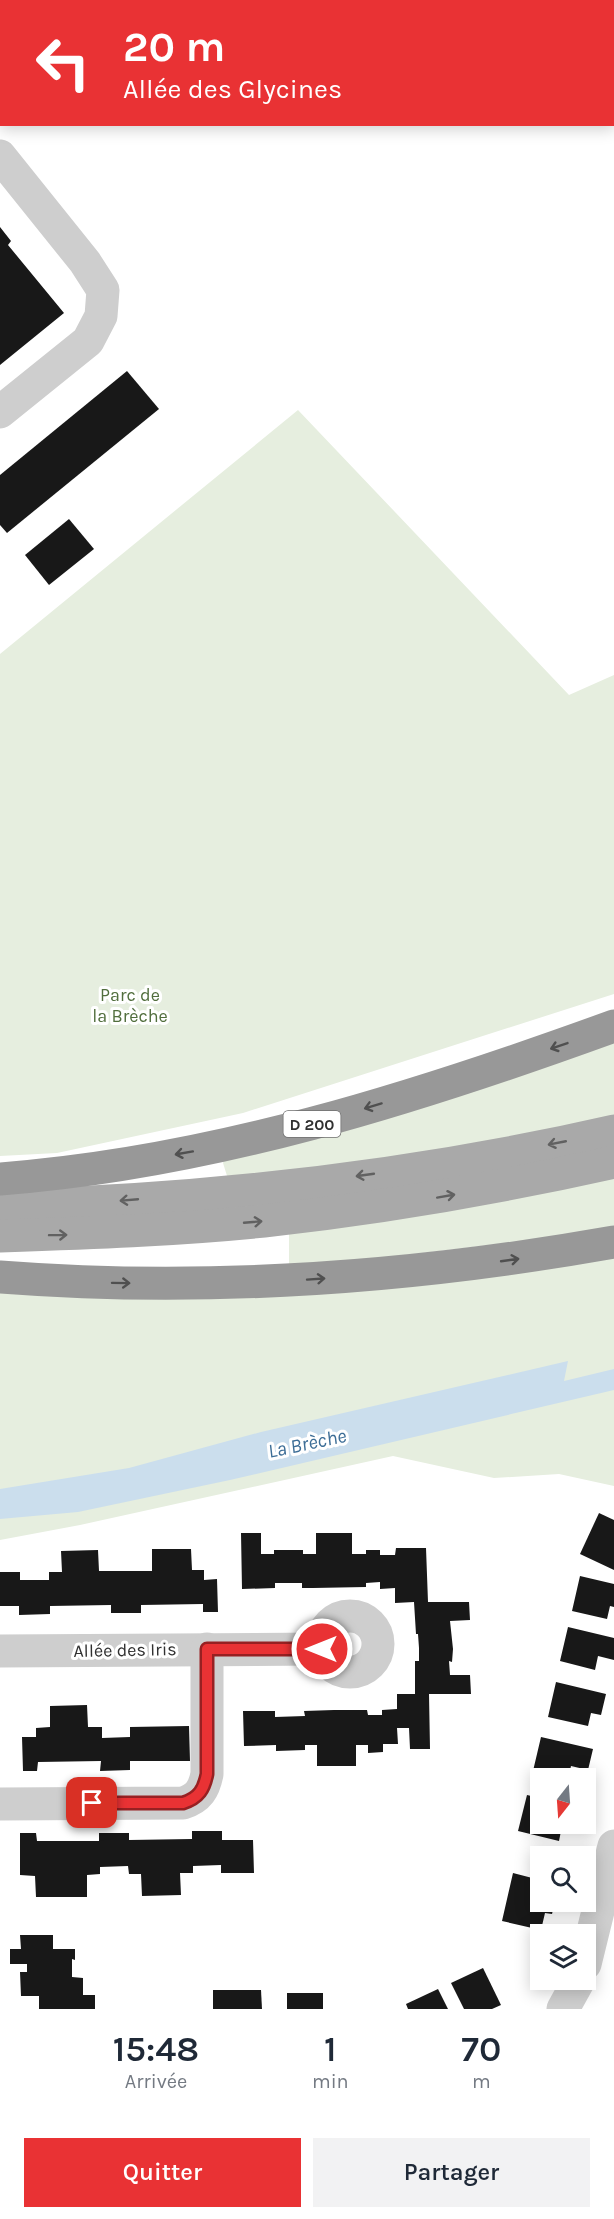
<!DOCTYPE html>
<html lang="fr">
<meta charset="utf-8">
<style>
:root{--surface:#fff;--page:#f2f2f3;--text:#1f2937;--muted:#747a83;--accent:#e93234}
body{margin:0;font-family:Karla,sans-serif;background:var(--page);color:var(--text);height:100vh;display:flex;flex-direction:column;font-size:22px;white-space:nowrap}
*{box-sizing:border-box;margin:0}
p{font-size:20px;color:var(--muted)}
.icon{flex:none;width:33px;height:33px;fill:none;stroke:currentColor;stroke-width:2;stroke-linecap:round;stroke-linejoin:round}
.map{position:relative;height:2009px;overflow:hidden}
.details{display:flex;flex-direction:column;background:var(--surface);flex:1}
.details>*{flex:none}
.top-card{position:absolute;left:0px;top:0px;width:615px;height:126px;box-shadow:0 3px 15px #0003;background:#e93234;color:#fff;overflow:hidden}
.needle{width:39px;rotate:197deg}
.tools{position:absolute;left:530px;top:1768px;display:grid;gap:12px}
.tools a{display:grid;place-items:center;width:66px;height:66px;border-radius:0px;background:var(--surface);box-shadow:0 3px 15px #0003;font-size:30px}
.pin{position:absolute;display:grid;place-items:center;width:51px;height:51px;color:#fff;margin:-26px;border-radius:12px;box-shadow:0 3px 9px #0006}
.me{position:absolute;width:66px;margin:-33px;rotate:270deg;stroke-linejoin:round;filter:drop-shadow(0 0 4px #0008)}
.turn{display:flex;align-items:center;gap:21px;height:126px;padding:0 24px;font-size:27px}
.turn .icon{width:78px;height:78px;stroke-width:2.5}
.turn b{display:block;font-size:42px;line-height:51px}
.eta{display:flex;justify-content:space-evenly;align-items:center;height:102px;text-align:center}
.eta b{font-size:36px;font-weight:600;line-height:42px}
.cta{display:flex;gap:12px;margin-top:auto;padding:12px 24px}
.cta a{flex:1;height:69px;border-radius:0px;background:var(--accent);color:#fff;font-size:24px;font-weight:600;line-height:69px;text-align:center}
.cta a+a{background:var(--page);color:var(--text)}
.map>svg:first-child{display:block}
.green{fill:#e6eedf}
.water{fill:#cbdeed}
.building{fill:#181818}
.lines{fill:none;stroke-linecap:round;stroke-linejoin:round}
.minor{stroke:#cecece;stroke-width:33}
.major{stroke:#a9a9a9;stroke-width:33}
.highway{stroke:#989898;stroke-width:33}
.oneway{stroke:#505050}
.oneway2{stroke:#616161}
.route-casing{stroke:#972022;stroke-width:15}
.route{stroke:#e93234;stroke-width:10}
.labels{text-anchor:middle;stroke-width:6;stroke-linejoin:round;paint-order:stroke}
.shield{fill:#fff;stroke:#6f6f6f;stroke-width:1.5}
.shield-label{font-size:16px;font-weight:bold;fill:#313131}
.park-label{font-size:18px;fill:#516e3d;stroke:#fff}
.street-label{font-size:18px;fill:#313131;stroke:#fff}
.water-label{font-size:20px;font-style:italic;fill:#3c6d96;stroke:#fff}
</style>
<div class="map">
<svg width="614" height="2009" viewBox="0 0 614 2009">
<rect width="100%" height="100%" fill="#fff"/>
<!-- green -->
<g class="green">
<path d="M 298,410 L 569,695 L 614,675 L 614,994 L 243,1113 L 57,1153 L 0,1156 L 0,654 Z"/>
<path d="M 614,1038 L 614,1116 L 447,1152 L 228,1179 L 223,1163 L 226,1153 Z"/>
<path d="M 614,1172 L 614,1230 L 289,1269 L 289,1232 Z"/>
<path d="M 614,1253 L 614,1486 L 559,1474 L 494,1478 L 393,1456 L 80,1525 L 0,1540 L 0,1287 Z"/>
</g>
<!-- water -->
<path class="water" d="M 568,1361 L 564,1381 L 614,1369 L 614,1390 L 230,1480 L 78,1512 L 0,1519 L 0,1489 L 129,1468 L 261,1432 Z"/>
<!-- building -->
<g class="building">
<path d="M 0,227 L 11,241 L 8,245 L 64,313 L 0,365 Z"/>
<path d="M 127,371 L 159,409 L 7,533 L 0,525 L 0,475 Z"/>
<path d="M 69,519 L 94,549 L 49,585 L 25,555 Z"/>
<path d="M 599,1513 L 614,1520 L 614,1570 L 580,1554 Z"/>
<path d="M 241,1533 L 261,1533 L 261,1554 L 274,1554 L 274,1550 L 303,1550 L 303,1554 L 316,1554 L 316,1533 L 352,1533 L 352,1554 L 366,1554 L 366,1550 L 380,1550 L 380,1555 L 395,1555 L 396,1548 L 426,1548 L 428,1602 L 469,1602 L 470,1620 L 450,1621 L 453,1649 L 452,1662 L 449,1661 L 450,1675 L 470,1675 L 471,1694 L 429,1694 L 430,1749 L 410,1749 L 409,1728 L 397,1728 L 398,1744 L 383,1744 L 383,1752 L 368,1753 L 368,1745 L 356,1745 L 356,1766 L 317,1766 L 317,1745 L 305,1745 L 305,1750 L 276,1751 L 276,1745 L 244,1746 L 243,1711 L 275,1711 L 275,1717 L 305,1716 L 304,1711 L 334,1710 L 367,1710 L 368,1715 L 382,1715 L 382,1710 L 397,1709 L 397,1694 L 415,1694 L 415,1661 L 419,1661 L 419,1648 L 418,1634 L 416,1634 L 414,1602 L 395,1603 L 395,1588 L 380,1589 L 380,1582 L 366,1583 L 366,1587 L 313,1588 L 302,1588 L 302,1583 L 275,1583 L 275,1588 L 242,1589 Z"/>
<path d="M 152,1549 L 191,1549 L 192,1570 L 204,1570 L 204,1580 L 217,1579 L 218,1612 L 203,1612 L 203,1604 L 141,1605 L 141,1613 L 111,1613 L 111,1605 L 50,1606 L 50,1614 L 19,1615 L 19,1606 L 0,1606 L 0,1572 L 20,1572 L 20,1580 L 49,1580 L 49,1572 L 62,1572 L 61,1551 L 98,1550 L 99,1571 L 152,1571 Z"/>
<path d="M 580,1576 L 614,1584 L 614,1607 L 610,1606 L 607,1619 L 572,1611 Z"/>
<path d="M 568,1627 L 614,1638 L 614,1660 L 598,1656 L 595,1670 L 560,1661 Z"/>
<path d="M 556,1682 L 606,1694 L 601,1715 L 591,1713 L 588,1726 L 548,1717 Z"/>
<path d="M 87,1705 L 88,1727 L 102,1727 L 102,1738 L 130,1737 L 130,1727 L 189,1726 L 190,1761 L 130,1761 L 130,1770 L 100,1771 L 101,1761 L 38,1762 L 37,1771 L 23,1771 L 22,1737 L 36,1737 L 36,1728 L 50,1727 L 50,1706 Z"/>
<path d="M 541,1737 L 593,1749 L 588,1770 L 571,1766 L 568,1779 L 533,1771 Z"/>
<path d="M 527,1795 L 540,1798 L 540,1824 L 575,1824 L 574,1829 L 562,1826 L 559,1841 L 518,1831 Z"/>
<path d="M 192,1831 L 222,1831 L 222,1840 L 253,1840 L 254,1873 L 221,1873 L 221,1865 L 193,1866 L 193,1873 L 180,1873 L 181,1895 L 142,1896 L 141,1874 L 129,1874 L 128,1866 L 100,1867 L 100,1874 L 87,1875 L 87,1897 L 36,1897 L 35,1876 L 20,1875 L 20,1833 L 36,1833 L 37,1841 L 99,1841 L 99,1833 L 129,1833 L 129,1840 L 192,1839 Z"/>
<path d="M 513,1873 L 540,1880 L 540,1902 L 555,1902 L 552,1914 L 545,1913 L 541,1930 L 502,1921 Z"/>
<path d="M 20,1935 L 53,1935 L 53,1949 L 75,1949 L 75,1960 L 72,1959 L 72,1977 L 83,1978 L 83,1995 L 95,1995 L 95,2009 L 39,2009 L 39,1996 L 21,1996 L 20,1972 L 27,1972 L 27,1964 L 10,1964 L 10,1949 L 21,1949 Z"/>
<path d="M 483,1968 L 501,2005 L 492,2009 L 464,2009 L 451,1983 Z"/>
<path d="M 438,1989 L 448,2009 L 408,2009 L 406,2004 Z"/>
<path d="M 213,1990 L 261,1990 L 262,2009 L 213,2009 Z"/>
<rect x="287" y="1993" width="36" height="16"/>
</g>
<g class="lines">
<!-- minor -->
<g class="minor">
<path d="M 0,156 L 85,262 L 103,290 L 101,316 L 88,341 L 0,412"/>
<circle cx="350" cy="1644" r="28"/>
<path d="M 0,1651 L 322,1649"/>
<path d="M 0,1804 L 183,1803 C 199,1798 204,1789 207,1774 L 207,1649"/>
<path d="M 585,1964 L 614,1846"/>
<path d="M 563,2009 L 579,1980"/>
</g>
<!-- major -->
<g class="major">
<path d="M 0,1206 C 206,1200 413,1177 614,1131"/>
<path d="M 0,1236 C 88,1233 176,1230 264,1221 C 382,1208 498,1188 614,1162"/>
</g>
<!-- highway -->
<g class="highway">
<path d="M 0,1179 C 211,1163 416,1098 614,1026"/>
<path d="M 0,1277 C 206,1293 411,1278 614,1242"/>
</g>
</g>
<!-- one-way arrows -->
<defs><path id="oneway-shaft" d="M-6 0H5M1.5-3L5.5 0L1.5 3" fill="none" stroke-width="1.6" stroke-linecap="round" stroke-linejoin="round" transform="scale(1.5)"/></defs>
<g class="oneway">
<use href="#oneway-shaft" transform="translate(559 1046) rotate(161)"/>
<use href="#oneway-shaft" transform="translate(373 1106) rotate(163)"/>
<use href="#oneway-shaft" transform="translate(184 1153) rotate(170)"/>
<use href="#oneway-shaft" transform="translate(510 1260) rotate(-8)"/>
<use href="#oneway-shaft" transform="translate(316 1279) rotate(-4)"/>
<use href="#oneway-shaft" transform="translate(121 1283) rotate(1)"/>
</g>
<g class="oneway2">
<use href="#oneway-shaft" transform="translate(557 1143) rotate(169)"/>
<use href="#oneway-shaft" transform="translate(365 1175) rotate(172)"/>
<use href="#oneway-shaft" transform="translate(446 1196) rotate(-10)"/>
<use href="#oneway-shaft" transform="translate(129 1200) rotate(175)"/>
<use href="#oneway-shaft" transform="translate(253 1222) rotate(-5)"/>
<use href="#oneway-shaft" transform="translate(58 1235) rotate(-1)"/>
</g>
<g class="lines">
<!-- route casing -->
<g class="route-casing">
<path id="route" d="M 92,1803 L 183,1803 C 199,1798 204,1789 207,1774 L 207,1649 L 322,1649"/>
</g>
<!-- route -->
<use href="#route" class="route"/>
</g>
<g class="labels">
<!-- shield labels -->
<rect class="shield" x="283.5" y="1111" width="57" height="26" rx="4.5"/>
<g class="shield-label">
<text x="312" y="1130">D 200</text>
</g>
<!-- park labels -->
<g class="park-label">
<text x="130" y="1001">Parc de<tspan x="130" dy="21">la Brèche</tspan></text>
</g>
<!-- street labels -->
<g class="street-label">
<text transform="translate(125 1650) rotate(-1)" y="6">Allée des Iris</text>
</g>
<!-- water labels -->
<g class="water-label">
<text transform="translate(307 1443) rotate(-12)" y="7">La Brèche</text>
</g>
</g>
</svg>
<div class="tools">
<a><svg class="needle" viewBox="-14 -14 28 28"><path d="M0-13l5 13h-10z" fill="#e53935"/><path d="M0 13l5-13h-10z" fill="#747a83"/></svg></a>
<a><svg class="icon" aria-label="search" viewBox="0 0 24 24"><circle cx="10" cy="10" r="6"/><path d="M15 15l6 6"/></svg></a>
<a><svg class="icon" aria-label="layers" viewBox="0 0 24 24"><path d="M12 4l9 5-9 5-9-5zM3 14l9 5 9-5"/></svg></a>
</div>
<div class="pin" style="left:92px;top:1803px;background:#d93025"><svg class="icon" aria-label="arrive" viewBox="0 0 24 24"><path d="M6 21V4h12l-3 4 3 4H6"/></svg></div>
<svg class="me" style="left:322px;top:1649px" viewBox="-20 -20 40 40"><circle r="17" fill="#e93234" stroke="#fff" stroke-width="3"/><path d="M0-11L8 9 0 5-8 9z" fill="#fff"/></svg>
<div class="top-card">
<div class="turn"><svg class="icon" aria-label="left" viewBox="0 0 24 24"><path d="M17 20v-9H6M10 6l-5 5 5 5"/></svg><div><b>20 m</b>Allée des Glycines</div></div>
</div>
</div>
<section class="details">
<div class="eta">
<div><b>15:48</b><p>Arrivée</p></div>
<div><b>1</b><p>min</p></div>
<div><b>70</b><p>m</p></div>
</div>
<div class="cta"><a>Quitter</a><a>Partager</a></div>
</section>
